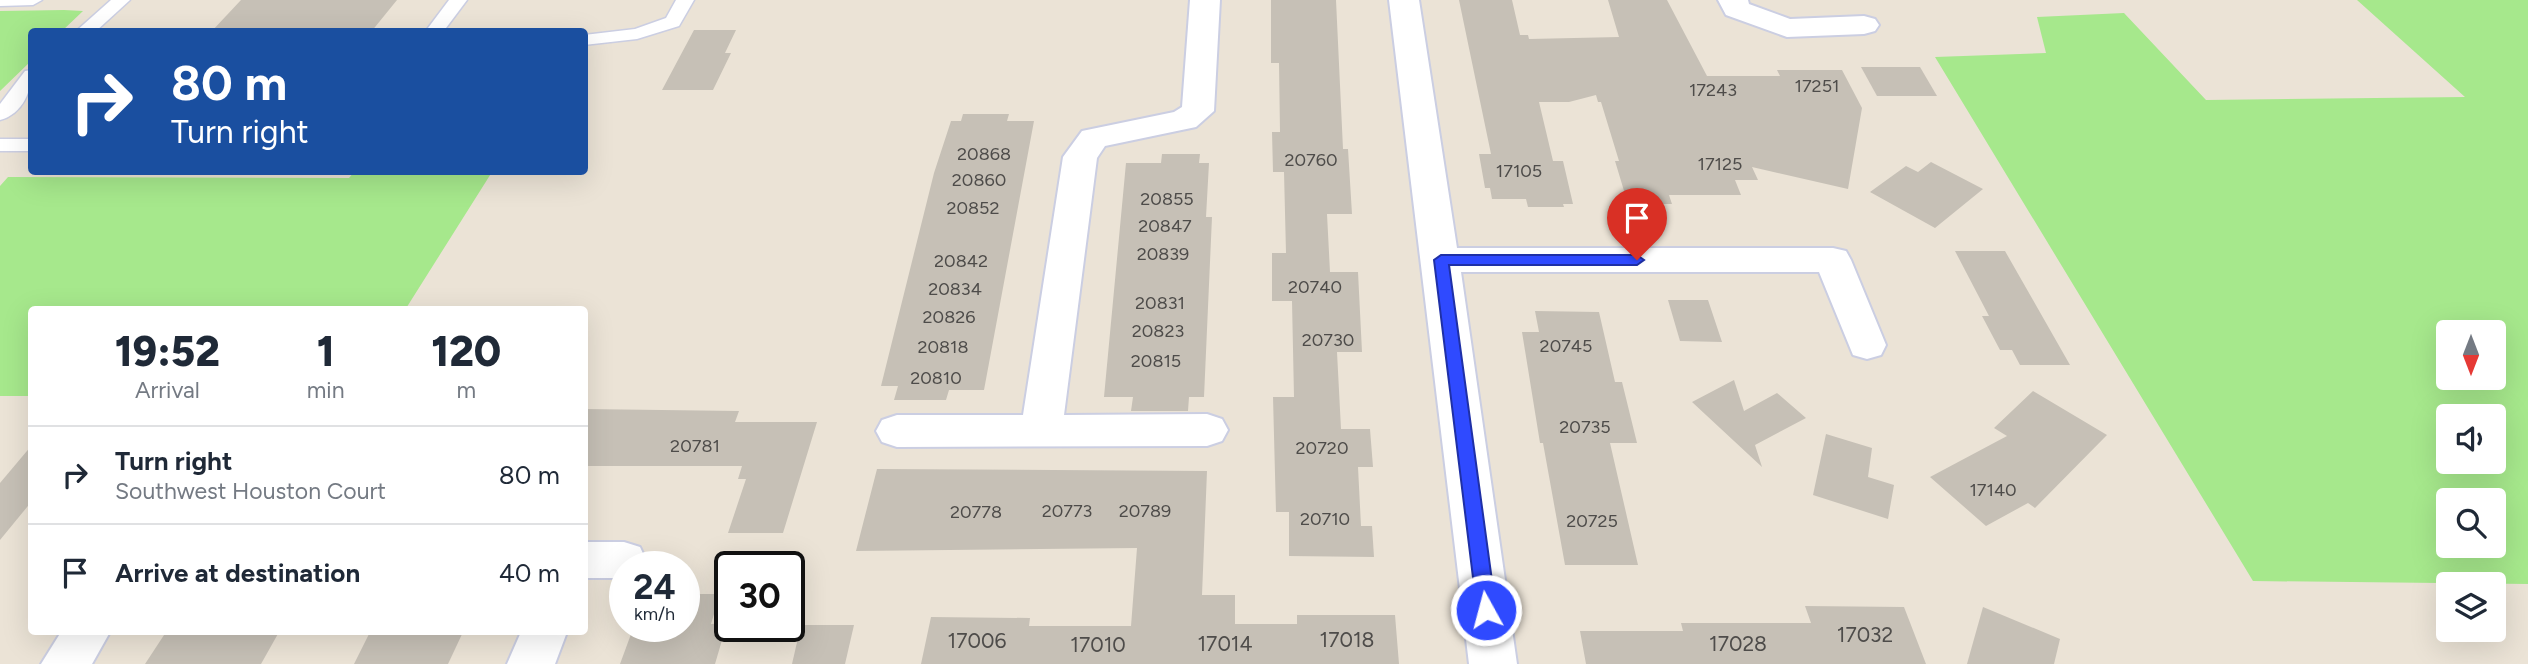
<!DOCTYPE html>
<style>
:root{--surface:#fff;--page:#f6f6f7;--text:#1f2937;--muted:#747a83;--line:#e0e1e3}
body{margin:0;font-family:Figtree,sans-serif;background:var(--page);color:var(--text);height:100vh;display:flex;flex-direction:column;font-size:26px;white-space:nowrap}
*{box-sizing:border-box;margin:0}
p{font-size:23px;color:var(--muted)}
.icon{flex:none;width:38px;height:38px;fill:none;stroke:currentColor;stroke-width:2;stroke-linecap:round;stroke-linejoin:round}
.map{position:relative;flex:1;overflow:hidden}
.side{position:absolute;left:28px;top:306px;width:560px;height:329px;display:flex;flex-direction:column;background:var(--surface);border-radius:7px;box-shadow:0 7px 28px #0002}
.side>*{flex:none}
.guide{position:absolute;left:28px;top:28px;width:560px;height:147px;border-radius:7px;box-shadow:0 7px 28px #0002;background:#1a4fa0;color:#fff;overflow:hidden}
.needle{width:46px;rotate:180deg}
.tools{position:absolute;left:2436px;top:320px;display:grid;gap:14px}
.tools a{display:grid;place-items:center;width:70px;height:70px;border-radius:7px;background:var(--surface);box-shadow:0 7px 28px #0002;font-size:35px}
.speed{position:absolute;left:609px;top:551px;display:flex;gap:14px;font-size:35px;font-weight:700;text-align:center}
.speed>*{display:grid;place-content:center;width:91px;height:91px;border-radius:50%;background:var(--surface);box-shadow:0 7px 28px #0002;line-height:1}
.speed small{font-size:18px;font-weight:400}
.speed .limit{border:4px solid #111;border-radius:10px;background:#fff;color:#111}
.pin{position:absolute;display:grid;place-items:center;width:60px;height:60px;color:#fff;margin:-72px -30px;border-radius:50% 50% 50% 0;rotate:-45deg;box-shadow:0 0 7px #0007}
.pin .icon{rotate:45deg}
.me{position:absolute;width:77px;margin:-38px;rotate:353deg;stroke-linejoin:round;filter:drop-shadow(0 0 5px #0008)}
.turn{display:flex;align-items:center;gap:24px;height:147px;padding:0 28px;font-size:32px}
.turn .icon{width:91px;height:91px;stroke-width:2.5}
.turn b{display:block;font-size:49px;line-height:60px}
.eta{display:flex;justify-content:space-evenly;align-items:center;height:119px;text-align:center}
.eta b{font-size:42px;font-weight:800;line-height:49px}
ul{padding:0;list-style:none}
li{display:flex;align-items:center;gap:21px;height:98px;padding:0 28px;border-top:2px solid var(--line)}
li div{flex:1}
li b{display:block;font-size:26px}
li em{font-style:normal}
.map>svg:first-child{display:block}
.green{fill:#a6e88c;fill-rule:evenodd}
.building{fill:#c6c0b6}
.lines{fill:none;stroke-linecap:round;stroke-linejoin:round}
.lane-casing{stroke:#cbcee2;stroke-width:3}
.street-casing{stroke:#cbcee2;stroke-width:4}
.lane{fill:#fff;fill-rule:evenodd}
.street{fill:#fff;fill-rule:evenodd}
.route{fill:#2f4aff;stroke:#1f30a6;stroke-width:2}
.labels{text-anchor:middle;stroke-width:7;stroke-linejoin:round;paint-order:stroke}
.number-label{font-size:18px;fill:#4e4c4a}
.near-number-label{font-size:21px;fill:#4e4c4a}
</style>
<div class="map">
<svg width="2528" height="664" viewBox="0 0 2528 664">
<rect width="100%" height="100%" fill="#ebe3d6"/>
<!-- green -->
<g class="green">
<path d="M 2357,0 L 2528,0 L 2528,584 L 2253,581 L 1935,57 L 2046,53 L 2037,17 L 2124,13 L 2206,100 L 2465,97 ZM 2448,332 L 2494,332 L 2494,378 L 2448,378 ZM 2448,416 L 2494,416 L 2494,462 L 2448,462 ZM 2448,500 L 2494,500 L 2494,546 L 2448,546 Z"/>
<path d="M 64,10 L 83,11 L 62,31 L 32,32 L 31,61 L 0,91 L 0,11 Z"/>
<path d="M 354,172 L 492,172 L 405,310 L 32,310 L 31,396 L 0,396 L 0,186 L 8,177 L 349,178 Z"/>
</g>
<!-- building -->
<g class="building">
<path d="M 241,0 L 397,0 L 371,32 L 211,32 Z"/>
<path d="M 1271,0 L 1336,0 L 1343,149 L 1348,149 L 1352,214 L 1327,214 L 1330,272 L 1358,272 L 1362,352 L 1337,352 L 1341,429 L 1370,429 L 1373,467 L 1358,467 L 1361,526 L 1372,526 L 1374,557 L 1289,556 L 1289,512 L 1276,512 L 1273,397 L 1294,397 L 1292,301 L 1272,301 L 1272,253 L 1286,253 L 1284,172 L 1273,172 L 1272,132 L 1280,132 L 1279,63 L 1271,63 Z"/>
<path d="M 1459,0 L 1512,0 L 1520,35 L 1528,35 L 1529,39 L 1619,37 L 1608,0 L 1667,0 L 1707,76 L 1780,76 L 1777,70 L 1842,70 L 1862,108 L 1848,189 L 1752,167 L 1758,180 L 1735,180 L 1741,195 L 1669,195 L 1672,204 L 1628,204 L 1615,161 L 1619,161 L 1601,102 L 1598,102 L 1596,95 L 1569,102 L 1539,102 L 1553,161 L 1563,161 L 1573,204 L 1563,204 L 1564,207 L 1528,207 L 1526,199 L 1492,199 L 1490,188 L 1485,188 L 1479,154 L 1491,154 Z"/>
<path d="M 694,30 L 736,30 L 725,53 L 731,53 L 713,90 L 662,90 Z"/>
<path d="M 1861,67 L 1920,67 L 1937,96 L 1877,96 Z"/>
<path d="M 963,114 L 1009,114 L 1007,121 L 1034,121 L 984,390 L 949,390 L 946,400 L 894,400 L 898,386 L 881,386 L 934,173 L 951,121 L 961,121 Z"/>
<path d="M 1162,154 L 1200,154 L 1199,163 L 1209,163 L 1206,217 L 1212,217 L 1204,397 L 1189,397 L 1188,411 L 1131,411 L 1133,397 L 1104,397 L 1126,163 L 1161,163 Z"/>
<path d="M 1931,162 L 1983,189 L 1935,228 L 1870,192 L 1906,166 L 1918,172 Z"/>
<path d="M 1955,251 L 2005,251 L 2070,365 L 2020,365 L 2012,350 L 2000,350 L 1982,316 L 1989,316 Z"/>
<path d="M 1668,300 L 1708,300 L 1722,342 L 1680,341 Z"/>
<path d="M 1535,311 L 1599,312 L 1615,382 L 1622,382 L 1637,443 L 1610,443 L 1638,565 L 1565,565 L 1543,443 L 1540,443 L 1522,332 L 1539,332 Z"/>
<path d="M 1734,380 L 1744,411 L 1777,393 L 1806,418 L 1755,445 L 1762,467 L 1692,402 Z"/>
<path d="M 2033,391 L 2107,435 L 2035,508 L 2028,503 L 1986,526 L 1930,477 L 2007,436 L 1994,428 Z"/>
<path d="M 584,409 L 739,411 L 735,422 L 817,422 L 783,533 L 728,533 L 746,479 L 738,479 L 742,466 L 584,466 Z"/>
<path d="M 1826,434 L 1872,448 L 1868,477 L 1894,485 L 1888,519 L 1813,495 Z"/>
<path d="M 32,445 L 32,501 L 0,540 L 0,483 Z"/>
<path d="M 877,469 L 1207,471 L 1202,595 L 1235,595 L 1235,624 L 1297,624 L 1297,615 L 1395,615 L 1399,664 L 921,664 L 931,617 L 1030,618 L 1029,626 L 1131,626 L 1137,548 L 856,551 Z"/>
<path d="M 684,594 L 720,594 L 711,624 L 727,623 L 715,664 L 620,664 L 634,626 L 684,626 Z"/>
<path d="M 1805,606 L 1904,607 L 1926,664 L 1586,664 L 1580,631 L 1683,631 L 1681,623 L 1811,623 Z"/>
<path d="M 1983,607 L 2060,639 L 2054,664 L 1967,664 Z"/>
<path d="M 801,625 L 854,625 L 845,664 L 792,664 Z"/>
<path d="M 166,632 L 279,632 L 261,664 L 145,664 Z"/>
<path d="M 370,632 L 463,632 L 448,664 L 354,664 Z"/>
</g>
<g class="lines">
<!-- lane casing -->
<g class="lane-casing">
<g id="lane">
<path d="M 0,0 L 42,0 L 33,5 L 0,6 Z"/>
<path d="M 111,0 L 130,0 L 95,32 L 75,32 Z"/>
<path d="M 449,0 L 467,0 L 443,32 L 425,32 Z"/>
<path d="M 676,0 L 694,0 L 679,26 L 637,39 L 584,45 L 584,35 L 635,29 L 666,18 Z"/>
<path d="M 32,70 C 32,90 23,114 0,120 L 0,104 L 25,71 Z"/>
<rect x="0" y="139" width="32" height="12"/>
</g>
</g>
<!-- street casing -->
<g class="street-casing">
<g id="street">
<path d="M 1190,0 L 1220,0 L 1214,111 L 1196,127 L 1105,146 L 1097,158 L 1064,415 L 1207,414 L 1222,419 L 1228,430 L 1222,441 L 1207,446 L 897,447 L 882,442 L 876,431 L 882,420 L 897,415 L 1023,415 L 1063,157 L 1082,131 L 1174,112 L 1182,107 Z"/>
<path d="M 1389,0 L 1419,0 L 1457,248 L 1833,248 L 1846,251 L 1851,260 L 1886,345 L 1881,355 L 1867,359 L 1853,355 L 1819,272 L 1461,272 L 1517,664 L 1469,664 Z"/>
<path d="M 1718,0 L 1748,0 L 1749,4 L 1790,19 L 1864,16 L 1875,19 L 1879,25 L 1875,31 L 1864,34 L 1787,37 L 1726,15 Z"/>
<path d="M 584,542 L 624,542 L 640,547 L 646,560 L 643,567 L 625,567 L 624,578 L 584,578 Z"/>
<path d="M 61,632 L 110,632 L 92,664 L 41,664 Z"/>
<path d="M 521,632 L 567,632 L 555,664 L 507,664 Z"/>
</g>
</g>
<!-- lane -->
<use href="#lane" class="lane"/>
<!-- street -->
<use href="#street" class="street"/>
</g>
<!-- route -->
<path class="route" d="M 1441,255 L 1637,255 L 1644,260 L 1637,265 L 1449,265 L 1496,610 L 1493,616 L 1479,616 L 1477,610 L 1434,260 Z"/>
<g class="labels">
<!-- number labels -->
<g class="number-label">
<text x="1817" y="92">17251</text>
<text x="1713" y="96">17243</text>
<text x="984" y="160">20868</text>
<text x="1311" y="166">20760</text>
<text x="1720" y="170">17125</text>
<text x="1519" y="177">17105</text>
<text x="979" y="186">20860</text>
<text x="1167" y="205">20855</text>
<text x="973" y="214">20852</text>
<text x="1165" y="232">20847</text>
<text x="1163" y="260">20839</text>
<text x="961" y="267">20842</text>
<text x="1315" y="293">20740</text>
<text x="955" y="295">20834</text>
<text x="1160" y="309">20831</text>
<text x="949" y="323">20826</text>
<text x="1158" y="337">20823</text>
<text x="1328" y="346">20730</text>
<text x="1566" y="352">20745</text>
<text x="943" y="353">20818</text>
<text x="1156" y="367">20815</text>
<text x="936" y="384">20810</text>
<text x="1585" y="433">20735</text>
<text x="695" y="452">20781</text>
<text x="1322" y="454">20720</text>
<text x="1993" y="496">17140</text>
<text x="1067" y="517">20773</text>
<text x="1145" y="517">20789</text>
<text x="976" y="518">20778</text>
<text x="1325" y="525">20710</text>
<text x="1592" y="527">20725</text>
</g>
<!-- near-number labels -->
<g class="near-number-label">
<text x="1865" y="642">17032</text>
<text x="1347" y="647">17018</text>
<text x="977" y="648">17006</text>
<text x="1225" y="651">17014</text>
<text x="1738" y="651">17028</text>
<text x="1098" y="652">17010</text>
</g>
</g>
</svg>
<div class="tools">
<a><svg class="needle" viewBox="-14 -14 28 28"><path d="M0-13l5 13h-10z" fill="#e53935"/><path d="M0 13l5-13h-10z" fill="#747a83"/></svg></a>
<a><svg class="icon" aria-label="sound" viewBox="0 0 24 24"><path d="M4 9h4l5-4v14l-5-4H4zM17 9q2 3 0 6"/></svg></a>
<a><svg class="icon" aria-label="search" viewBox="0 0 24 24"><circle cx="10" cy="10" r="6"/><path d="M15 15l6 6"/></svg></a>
<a><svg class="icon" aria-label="layers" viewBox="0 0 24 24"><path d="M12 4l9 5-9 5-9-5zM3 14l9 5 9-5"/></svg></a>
</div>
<div class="speed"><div>24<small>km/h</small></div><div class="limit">30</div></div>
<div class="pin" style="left:1637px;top:260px;background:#d93025"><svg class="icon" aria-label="arrive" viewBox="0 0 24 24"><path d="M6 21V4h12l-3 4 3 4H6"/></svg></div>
<svg class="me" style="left:1486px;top:610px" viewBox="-20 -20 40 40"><circle r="17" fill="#2f4aff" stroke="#fff" stroke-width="3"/><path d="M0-11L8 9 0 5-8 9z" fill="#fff"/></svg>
<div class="guide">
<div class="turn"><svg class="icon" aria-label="right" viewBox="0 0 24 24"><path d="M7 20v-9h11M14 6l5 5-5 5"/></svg><div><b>80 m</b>Turn right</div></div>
</div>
<section class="side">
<div class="eta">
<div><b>19:52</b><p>Arrival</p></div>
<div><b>1</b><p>min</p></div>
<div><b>120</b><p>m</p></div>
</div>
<ul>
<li><svg class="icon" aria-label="right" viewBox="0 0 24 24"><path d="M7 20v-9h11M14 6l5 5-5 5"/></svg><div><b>Turn right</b><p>Southwest Houston Court</p></div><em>80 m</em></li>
<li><svg class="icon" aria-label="arrive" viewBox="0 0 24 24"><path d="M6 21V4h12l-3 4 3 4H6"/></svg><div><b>Arrive at destination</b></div><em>40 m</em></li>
</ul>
</section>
</div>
